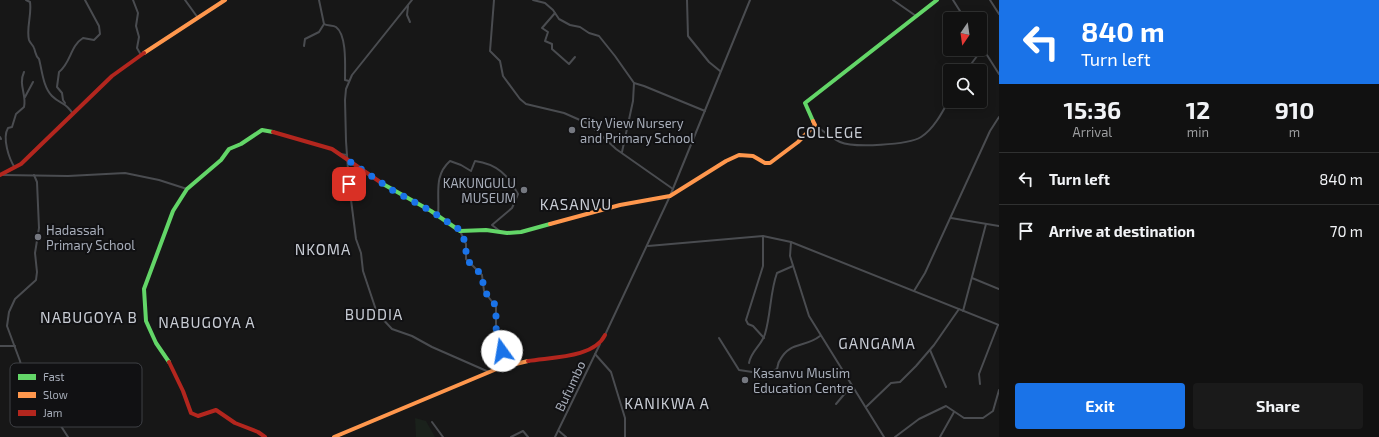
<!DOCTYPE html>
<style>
:root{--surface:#111;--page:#1a1a1a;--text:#f1f3f6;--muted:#9c9d9f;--line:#303131;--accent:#1a73e8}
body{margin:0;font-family:"Exo 2",sans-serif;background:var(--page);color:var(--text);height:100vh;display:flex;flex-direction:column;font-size:15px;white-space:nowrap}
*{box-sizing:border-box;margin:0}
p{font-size:13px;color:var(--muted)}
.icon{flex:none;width:22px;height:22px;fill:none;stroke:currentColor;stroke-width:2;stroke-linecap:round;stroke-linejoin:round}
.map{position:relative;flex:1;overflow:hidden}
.panel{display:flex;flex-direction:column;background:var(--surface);width:380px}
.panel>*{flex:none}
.banner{background:#1a73e8;color:#fff;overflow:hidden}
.needle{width:26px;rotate:193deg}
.controls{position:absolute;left:943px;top:12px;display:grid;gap:8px}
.controls a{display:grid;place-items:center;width:44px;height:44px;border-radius:4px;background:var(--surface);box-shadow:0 2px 10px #0003,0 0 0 1px var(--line);font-size:20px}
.pin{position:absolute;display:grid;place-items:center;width:34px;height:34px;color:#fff;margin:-17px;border-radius:8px;box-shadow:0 2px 6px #0006}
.me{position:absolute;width:44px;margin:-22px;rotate:347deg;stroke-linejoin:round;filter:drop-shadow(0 0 3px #0008)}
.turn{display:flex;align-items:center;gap:14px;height:84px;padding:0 16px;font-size:18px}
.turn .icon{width:52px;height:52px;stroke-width:2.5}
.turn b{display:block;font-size:28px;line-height:34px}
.eta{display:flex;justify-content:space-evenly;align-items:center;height:68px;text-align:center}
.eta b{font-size:24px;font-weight:700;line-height:28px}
.primary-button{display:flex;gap:8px;margin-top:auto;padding:8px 16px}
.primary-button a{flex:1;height:46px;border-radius:4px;background:var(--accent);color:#fff;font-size:16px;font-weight:700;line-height:46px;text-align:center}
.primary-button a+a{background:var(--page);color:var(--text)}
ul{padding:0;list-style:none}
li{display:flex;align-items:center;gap:12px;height:52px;padding:0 16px;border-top:1px solid var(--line)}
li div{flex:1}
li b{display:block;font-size:15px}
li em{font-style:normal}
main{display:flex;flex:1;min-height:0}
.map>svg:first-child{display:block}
.green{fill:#1a211b}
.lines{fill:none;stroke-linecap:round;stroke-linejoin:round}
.street{stroke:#4a4c50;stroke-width:2}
.fast{stroke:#63d668;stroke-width:4}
.slow{stroke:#ff974d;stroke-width:4}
.jam{stroke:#b3261e;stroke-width:4}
.route{stroke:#1a73e8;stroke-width:7;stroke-dasharray:0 12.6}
.poi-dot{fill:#757880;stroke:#111113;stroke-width:1.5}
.labels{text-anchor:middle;stroke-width:4;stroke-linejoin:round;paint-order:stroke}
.poi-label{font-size:13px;fill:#a7adb9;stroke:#111113;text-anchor:start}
.street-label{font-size:13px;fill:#a7adb9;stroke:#111113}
.quarter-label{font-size:15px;letter-spacing:1px;fill:#c8ccd4;stroke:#111113}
.key{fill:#111113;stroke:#3e4045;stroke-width:1}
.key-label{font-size:11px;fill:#a7adb9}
</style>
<main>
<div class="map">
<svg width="999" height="437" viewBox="0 0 999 437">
<rect width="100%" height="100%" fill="#171717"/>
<!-- green -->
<path class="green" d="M 415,418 L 426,421 L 435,437 L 416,437 Z"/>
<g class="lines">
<!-- street -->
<g class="street">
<path d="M 26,0 L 30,2 C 32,15 26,28 29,40 C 30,43 33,45 34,48 C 36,53 35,55 39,59 C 42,70 43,87 52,96 C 61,105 65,101 73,114"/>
<path d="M 133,0 L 138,13 L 136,26 L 139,37 L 137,48 L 141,55"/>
<path d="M 185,0 L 198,18"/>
<path d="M 319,0 L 324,24"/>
<path d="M 412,0 L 352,75 L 346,89 L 345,100 L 346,141 L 349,184 L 356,239 L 361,253 L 363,271 L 377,313 L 392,329 L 412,336 L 432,347 L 489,372"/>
<path d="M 494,0 L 490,51 L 500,61 L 503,76 L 520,99 L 526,104 L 564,113 L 589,124 L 616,149 L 673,189"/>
<path d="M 533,0 L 545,3 L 553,10 L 559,19 L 570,25 L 580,27 L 589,33 L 599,36 L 615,56 L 634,83 L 633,101 L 622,152"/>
<path d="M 687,0 L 688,36 L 709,62 L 720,71"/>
<path d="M 893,0 L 916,16"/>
<path d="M 953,0 L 965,19"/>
<path d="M 990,0 L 999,14"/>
<path d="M 408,6 L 407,15 L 410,22"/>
<path d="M 555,13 L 542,28 L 548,32 L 545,41 L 552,44 L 552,49 L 569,64 L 575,57"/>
<path d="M 980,44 L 999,74"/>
<path d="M 304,46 L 305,39 L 319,32 L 324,24 C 327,26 333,25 336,27 C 347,35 345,66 345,80 L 349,81"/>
<path d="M 966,71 L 983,48"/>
<path d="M 634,83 L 644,86 L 705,111"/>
<path d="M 25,97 L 33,82"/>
<path d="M 65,103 L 63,100 L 62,93 L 57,87 L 59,72 C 71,63 70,46 83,38 L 94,40 L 100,34 L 99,26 L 85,0"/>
<path d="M 815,125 C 822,130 831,138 840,142 C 854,148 908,145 921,137 C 934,129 943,111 950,98"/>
<path d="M 0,137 L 1,139"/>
<path d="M 340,154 L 347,155"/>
<path d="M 15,168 C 9,159 2,138 8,128 L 12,127 L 16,114 L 24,107 C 27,95 18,85 24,72"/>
<path d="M 3,175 L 68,176 L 125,173 L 159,180 L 187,189"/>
<path d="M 34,175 L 37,182 L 39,228 L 35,253 L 37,272 L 36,280 L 15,299 L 9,312 L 7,326 L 20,361 L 27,392 L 59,423 L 68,437"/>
<path d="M 438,216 C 440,195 433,176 450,161 L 461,165 L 471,171 L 475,161 C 497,164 508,175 518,194 L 512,208 L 492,225 L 501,232"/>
<path d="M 951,218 L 999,226"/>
<path d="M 460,231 L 466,244 L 466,259 L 482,275 L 484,291 L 496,307 L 496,328 L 503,354 L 501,359 L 507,365"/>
<path d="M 763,236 L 763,266 L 746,320 L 748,324 L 753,326 L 764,338"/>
<path d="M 791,242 L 790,256 L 809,316 L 884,437"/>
<path d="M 648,246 L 763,236 L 791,242 L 999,325"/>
<path d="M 972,278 L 999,289"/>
<path d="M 914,291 L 925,273 L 990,131 L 999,117"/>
<path d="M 963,311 L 986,224"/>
<path d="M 605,335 L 670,196 L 750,0"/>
<path d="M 719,338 L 739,370 L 766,374 L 777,369 C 778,366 778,362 780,360 C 790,341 805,348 820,336"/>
<path d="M 0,346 L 15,346"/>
<path d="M 930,350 L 946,387"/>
<path d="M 595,354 L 611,372 L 625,418 L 625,437"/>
<path d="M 749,363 C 751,351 762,345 765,334 C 771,314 770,292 777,273 L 793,266"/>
<path d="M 980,384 L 979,374 L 998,325"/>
<path d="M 836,404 L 852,385"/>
<path d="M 866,407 L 891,383 L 900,382 L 916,366 L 934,345 L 959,309"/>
<path d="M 432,422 L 443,437"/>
<path d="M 559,431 L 566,437"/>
<path d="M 511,437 L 523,431 L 528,437"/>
<path d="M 555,437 L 600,344"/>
<path d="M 895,437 L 919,419 L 946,406 L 964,418 L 983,418 L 993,411 L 999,390"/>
<path d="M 940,437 L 954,412"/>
</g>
<!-- fast -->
<g class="fast">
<path d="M 813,121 L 805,103 L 937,0"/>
<path d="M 383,184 L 431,211 L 460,231 L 486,230 L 507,233 L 521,232 L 550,224"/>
<path d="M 169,362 L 156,343 L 146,321 L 144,289 L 173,211 L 187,189 L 221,160 L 229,149 L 241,144 L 262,130 L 273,132"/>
</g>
<!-- slow -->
<g class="slow">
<path d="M 144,53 L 225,0"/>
<path d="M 550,224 L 620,205 L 670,196 L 726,161 L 739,155 L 753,156 L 765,163 L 770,163 L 798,142 L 815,125 L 813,121"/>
<path d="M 334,437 L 499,368 L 528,361"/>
</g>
<!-- jam -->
<g class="jam">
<path d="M 273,132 L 332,149 L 383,184"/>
<path d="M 0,175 L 21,164 L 112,76 L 144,53"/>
<path d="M 528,361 C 552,357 594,358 605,335"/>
<path d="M 169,362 L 183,391 L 191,413 L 198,416 L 216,410 L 235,423 L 258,432 L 265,437"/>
</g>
</g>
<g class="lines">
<!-- route -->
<path class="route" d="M 349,184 L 349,161 L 392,190 L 431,211 L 460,230 L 466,244 L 466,259 L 482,275 L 484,291 L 494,302 L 496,312 L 496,328 L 502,351"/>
</g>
<!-- markers -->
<g class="poi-dot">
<circle cx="572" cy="130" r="4"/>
<circle cx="524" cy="190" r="4"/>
<circle cx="38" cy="237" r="4"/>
<circle cx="745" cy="380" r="4"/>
</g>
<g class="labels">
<!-- poi labels -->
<g class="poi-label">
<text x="580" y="128">City View Nursery<tspan x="580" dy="15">and Primary School</tspan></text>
<text x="516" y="188" text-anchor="end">KAKUNGULU<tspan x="516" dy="15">MUSEUM</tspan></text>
<text x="46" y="235">Hadassah<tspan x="46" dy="15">Primary School</tspan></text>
<text x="753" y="378">Kasanvu Muslim<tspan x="753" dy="15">Education Centre</tspan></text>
</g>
<!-- street labels -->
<g class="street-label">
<text transform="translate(570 386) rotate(-65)" y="5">Bufumbo</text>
</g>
<!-- quarter labels -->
<g class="quarter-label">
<text x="830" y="138">COLLEGE</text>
<text x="576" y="210">KASANVU</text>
<text x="323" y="255">NKOMA</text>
<text x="374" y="320">BUDDIA</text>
<text x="89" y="323">NABUGOYA B</text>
<text x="207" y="328">NABUGOYA A</text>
<text x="877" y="349">GANGAMA</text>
<text x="667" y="409">KANIKWA A</text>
</g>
</g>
<!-- legend -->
<rect x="10" y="363" width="132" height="64" rx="6" class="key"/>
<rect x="18" y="374" width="18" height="6" fill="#63d668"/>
<rect x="18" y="392" width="18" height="6" fill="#ff974d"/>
<rect x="18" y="410" width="18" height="6" fill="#b3261e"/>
<g class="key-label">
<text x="43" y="381">Fast</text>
<text x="43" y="399">Slow</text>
<text x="43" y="417">Jam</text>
</g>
</svg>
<div class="controls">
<a><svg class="needle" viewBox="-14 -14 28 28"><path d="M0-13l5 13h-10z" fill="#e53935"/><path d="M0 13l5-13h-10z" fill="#9c9d9f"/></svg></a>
<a><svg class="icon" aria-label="search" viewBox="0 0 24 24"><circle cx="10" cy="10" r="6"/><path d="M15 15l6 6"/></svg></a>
</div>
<div class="pin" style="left:349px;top:184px;background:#d93025"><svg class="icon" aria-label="arrive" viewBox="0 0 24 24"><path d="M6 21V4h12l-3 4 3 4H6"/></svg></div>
<svg class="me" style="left:502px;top:351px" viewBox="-20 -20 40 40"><circle r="19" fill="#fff"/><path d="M0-13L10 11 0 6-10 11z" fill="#1a73e8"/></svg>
</div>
<section class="panel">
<div class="banner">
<div class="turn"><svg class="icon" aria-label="left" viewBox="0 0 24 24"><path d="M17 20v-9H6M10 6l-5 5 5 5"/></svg><div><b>840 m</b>Turn left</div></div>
</div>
<div class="eta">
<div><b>15:36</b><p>Arrival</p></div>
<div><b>12</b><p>min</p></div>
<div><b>910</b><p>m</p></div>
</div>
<ul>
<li><svg class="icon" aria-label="left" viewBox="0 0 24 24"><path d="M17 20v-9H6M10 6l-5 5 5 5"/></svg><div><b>Turn left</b></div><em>840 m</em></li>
<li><svg class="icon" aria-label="arrive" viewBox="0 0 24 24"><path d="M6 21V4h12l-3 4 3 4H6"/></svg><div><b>Arrive at destination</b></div><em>70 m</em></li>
</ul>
<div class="primary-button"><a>Exit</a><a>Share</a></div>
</section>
</main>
